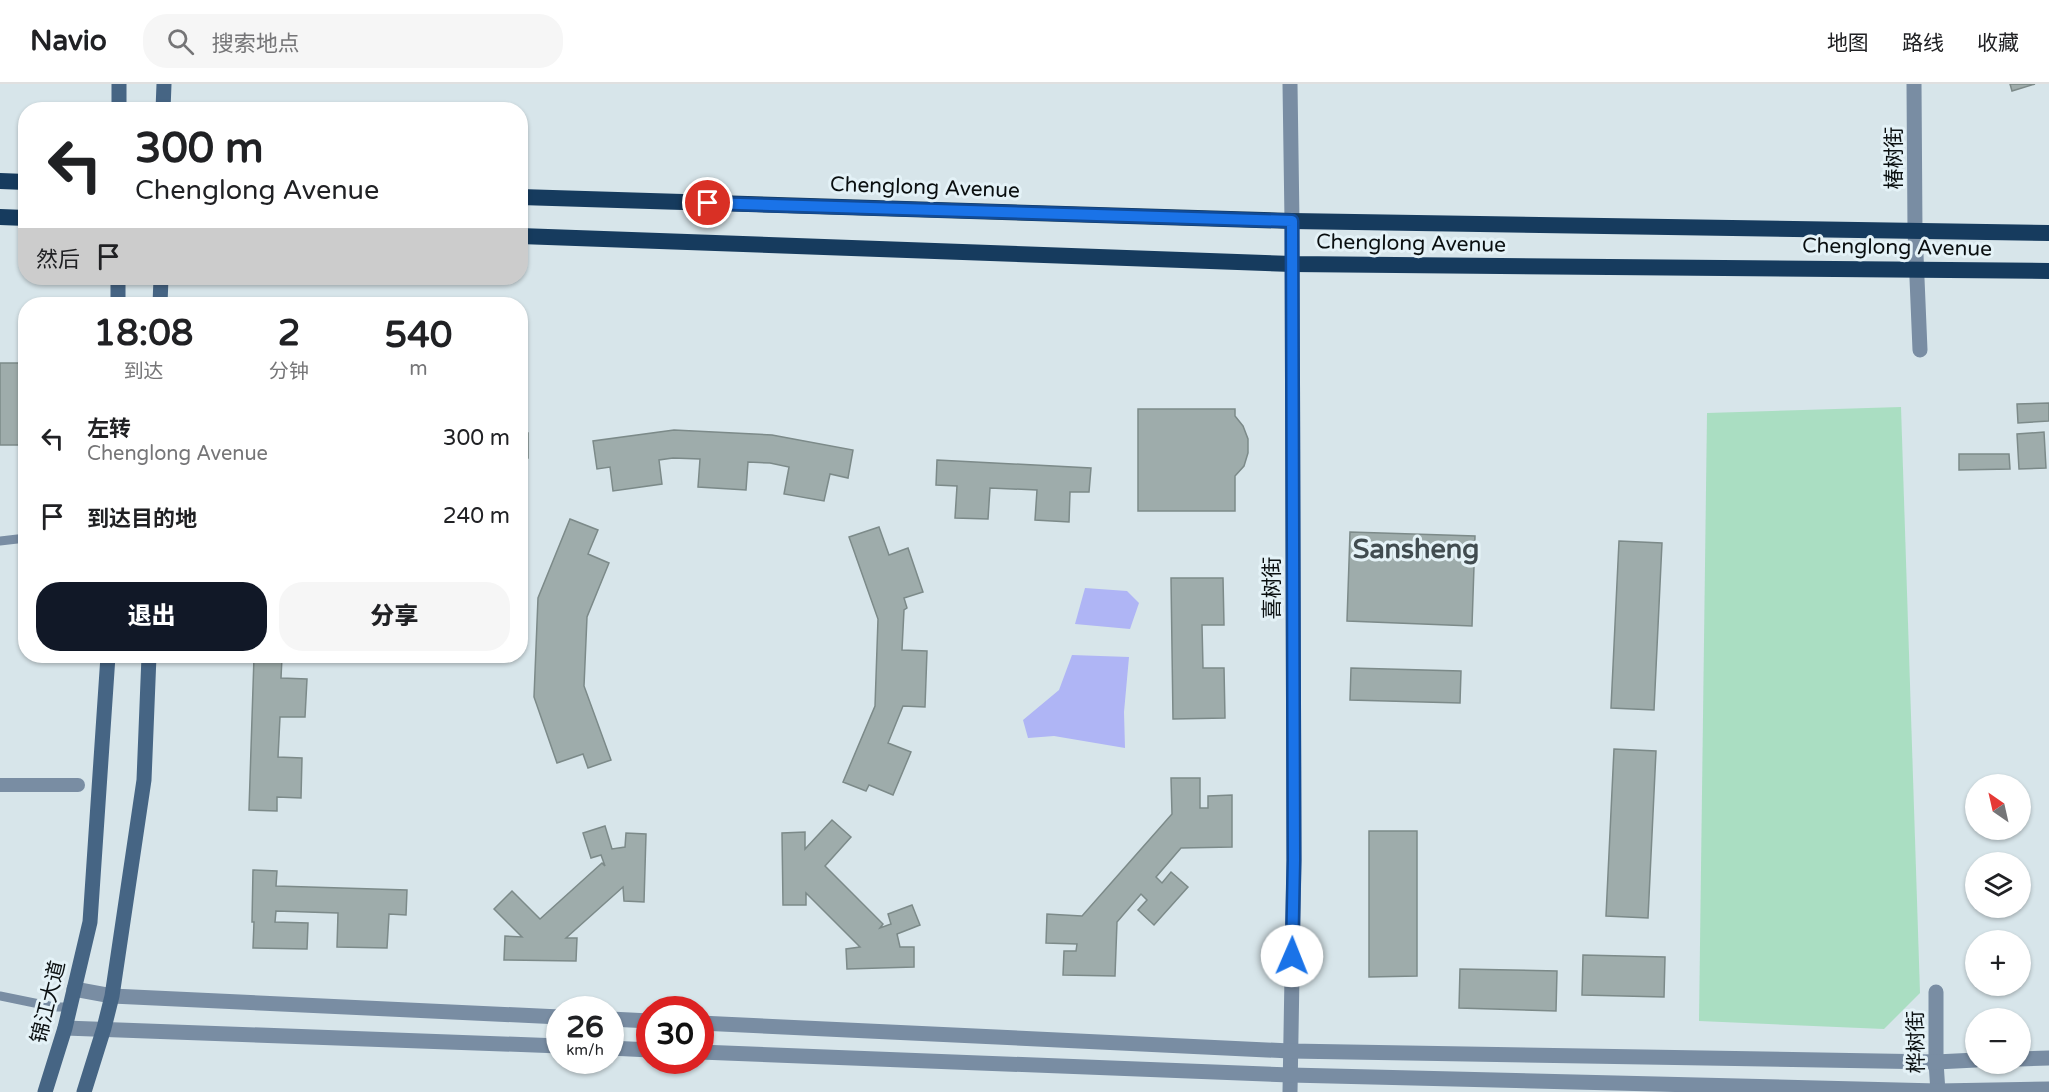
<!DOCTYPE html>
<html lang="zh">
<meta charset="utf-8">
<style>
:root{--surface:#fff;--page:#f6f6f6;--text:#202124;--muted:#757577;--line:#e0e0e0;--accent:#111827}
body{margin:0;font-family:"Varela Round","Noto Sans SC",sans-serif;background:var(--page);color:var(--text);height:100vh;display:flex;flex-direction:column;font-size:22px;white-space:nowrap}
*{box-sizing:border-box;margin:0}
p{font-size:20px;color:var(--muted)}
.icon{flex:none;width:33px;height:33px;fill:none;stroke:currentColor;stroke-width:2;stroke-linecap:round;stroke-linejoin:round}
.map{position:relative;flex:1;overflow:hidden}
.sheet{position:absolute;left:18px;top:213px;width:510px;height:366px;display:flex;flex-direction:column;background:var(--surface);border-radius:24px;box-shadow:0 2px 4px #0004}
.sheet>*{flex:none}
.hud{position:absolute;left:18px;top:18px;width:510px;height:183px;border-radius:24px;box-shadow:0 2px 4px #0004;background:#fff;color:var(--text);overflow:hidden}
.needle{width:39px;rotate:326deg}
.tools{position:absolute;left:1965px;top:690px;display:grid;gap:12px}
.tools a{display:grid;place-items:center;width:66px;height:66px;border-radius:50%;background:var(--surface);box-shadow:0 2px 4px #0004;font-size:30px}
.speed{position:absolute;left:546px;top:912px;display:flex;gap:12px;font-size:30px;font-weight:700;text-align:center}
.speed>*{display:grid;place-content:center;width:78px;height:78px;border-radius:50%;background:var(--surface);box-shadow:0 2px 4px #0004;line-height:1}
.speed small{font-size:15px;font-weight:400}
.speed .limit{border:9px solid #d22;background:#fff;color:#111}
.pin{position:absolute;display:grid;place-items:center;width:51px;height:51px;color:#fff;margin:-26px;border:3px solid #fff;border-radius:50%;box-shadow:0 2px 6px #0007}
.me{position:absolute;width:66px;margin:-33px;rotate:1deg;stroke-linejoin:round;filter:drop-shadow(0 0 4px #0008)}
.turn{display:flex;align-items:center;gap:21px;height:126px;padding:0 18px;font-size:27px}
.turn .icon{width:78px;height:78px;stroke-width:2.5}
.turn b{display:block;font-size:42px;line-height:51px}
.then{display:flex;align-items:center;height:57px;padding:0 18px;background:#0003;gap:12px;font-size:22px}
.eta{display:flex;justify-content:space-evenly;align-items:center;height:102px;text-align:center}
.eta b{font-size:36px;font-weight:800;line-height:42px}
.button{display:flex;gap:12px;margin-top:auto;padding:12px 18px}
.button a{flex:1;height:69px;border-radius:24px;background:var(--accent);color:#fff;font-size:24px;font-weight:800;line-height:69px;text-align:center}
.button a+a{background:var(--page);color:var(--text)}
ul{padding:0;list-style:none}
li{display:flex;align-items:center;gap:18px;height:78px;padding:0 18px}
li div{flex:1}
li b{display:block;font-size:22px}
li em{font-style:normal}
header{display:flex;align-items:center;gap:36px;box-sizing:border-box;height:84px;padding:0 30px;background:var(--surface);border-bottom:2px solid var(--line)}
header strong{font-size:28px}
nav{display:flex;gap:33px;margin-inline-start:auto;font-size:21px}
.search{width:420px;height:54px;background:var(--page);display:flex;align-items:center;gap:15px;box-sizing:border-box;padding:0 21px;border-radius:24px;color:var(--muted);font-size:22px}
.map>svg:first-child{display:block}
.green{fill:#aadec2}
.water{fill:#afb5f5}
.building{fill:#9eacab;stroke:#7c8a89;stroke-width:1.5}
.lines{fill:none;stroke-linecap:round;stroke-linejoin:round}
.service{stroke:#798da3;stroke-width:9}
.pedestrian{stroke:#798da3;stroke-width:14}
.minor{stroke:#798da3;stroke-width:15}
.tertiary{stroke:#798da3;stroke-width:15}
.secondary{stroke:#466584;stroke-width:15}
.trunk{stroke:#163b5e;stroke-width:16}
.route-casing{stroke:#114b97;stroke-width:15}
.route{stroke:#1a73e8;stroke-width:10}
.labels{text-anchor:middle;stroke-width:6;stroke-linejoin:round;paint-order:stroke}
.street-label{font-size:21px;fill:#0a0f10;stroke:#e4f2f7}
.district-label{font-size:27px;font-weight:bold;fill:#414c50;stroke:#e4f2f7}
</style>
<header>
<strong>Navio</strong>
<div class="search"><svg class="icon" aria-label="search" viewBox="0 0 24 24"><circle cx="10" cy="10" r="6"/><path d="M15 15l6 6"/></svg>搜索地点</div>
<nav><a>地图</a><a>路线</a><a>收藏</a></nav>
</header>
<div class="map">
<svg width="2049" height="1008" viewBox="0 0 2049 1008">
<rect width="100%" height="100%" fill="#d7e5ea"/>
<!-- green -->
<path class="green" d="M 1901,323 L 1920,909 L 1884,945 L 1699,937 L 1707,329 Z"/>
<!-- water -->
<g class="water">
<path d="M 1085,504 L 1127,507 L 1139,519 L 1130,545 L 1075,540 Z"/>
<path d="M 1072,571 L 1129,573 L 1124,628 L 1125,664 L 1054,652 L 1028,654 L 1023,636 L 1059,606 Z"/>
</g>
<!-- building -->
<g class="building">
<path d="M 2010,0 L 2035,0 L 2012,7 Z"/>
<rect x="0" y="279" width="20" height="82"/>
<path d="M 2049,319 L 2049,337 L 2018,339 L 2017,320 Z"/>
<path d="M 1138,325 L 1235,325 L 1235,332 L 1243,342 L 1248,355 L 1248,369 L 1244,382 L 1235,392 L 1235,427 L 1138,427 Z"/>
<path d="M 674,346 L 772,351 L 853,366 L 848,394 L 830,390 L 824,417 L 784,410 L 789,383 L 770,379 L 748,378 L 746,406 L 698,403 L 700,375 L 673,374 L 659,376 L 662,400 L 613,407 L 610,383 L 597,385 L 593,357 Z"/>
<path d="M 2044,348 L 2046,384 L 2019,385 L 2017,350 Z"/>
<path d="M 520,349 L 528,349 L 528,374 L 520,373 Z"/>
<path d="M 1959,370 L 2009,370 L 2010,385 L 1959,386 Z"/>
<path d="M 937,376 L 1091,384 L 1089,408 L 1070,408 L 1069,438 L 1035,436 L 1037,406 L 990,404 L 988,435 L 955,434 L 957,402 L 936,401 Z"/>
<path d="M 570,435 L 598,446 L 588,470 L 609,479 L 587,533 L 584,602 L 611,676 L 588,684 L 583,670 L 557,679 L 534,613 L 538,514 Z"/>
<path d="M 879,443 L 889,471 L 908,464 L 923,508 L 904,514 L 907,524 L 904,526 L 902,566 L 927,567 L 925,623 L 903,622 L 888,659 L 911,668 L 893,711 L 869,701 L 866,707 L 843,698 L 875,622 L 878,535 L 849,453 Z"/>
<path d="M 1350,448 L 1475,452 L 1472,542 L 1347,537 Z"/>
<path d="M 1619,457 L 1662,459 L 1654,626 L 1611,624 Z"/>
<path d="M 1171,494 L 1223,494 L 1224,541 L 1202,541 L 1203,584 L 1224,584 L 1225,634 L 1173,635 Z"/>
<path d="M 254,573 L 282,573 L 281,594 L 307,595 L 305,633 L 280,633 L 278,673 L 302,674 L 301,714 L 277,713 L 277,727 L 249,726 Z"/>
<path d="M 1351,584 L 1461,587 L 1460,619 L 1350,616 Z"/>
<path d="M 1614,665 L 1656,667 L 1648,834 L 1606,832 Z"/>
<path d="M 1171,694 L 1200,694 L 1200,724 L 1208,724 L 1208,712 L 1232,711 L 1232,763 L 1181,764 L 1156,793 L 1162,799 L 1171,788 L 1188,803 L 1154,841 L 1138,826 L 1147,816 L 1141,810 L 1117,838 L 1115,892 L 1063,891 L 1064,867 L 1076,867 L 1077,860 L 1046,859 L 1047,830 L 1082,832 L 1172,730 Z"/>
<path d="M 832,736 L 851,753 L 825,782 L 883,840 L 880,844 L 891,840 L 888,830 L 912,821 L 920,841 L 897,850 L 900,863 L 914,863 L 914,883 L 847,885 L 846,865 L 860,863 L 806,809 L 806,821 L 783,821 L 782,749 L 805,748 L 805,765 Z"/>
<path d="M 605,742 L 612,765 L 625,763 L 626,749 L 646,750 L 644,818 L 624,817 L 623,803 L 566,854 L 577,854 L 576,877 L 504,876 L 505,852 L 522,853 L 494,825 L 512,807 L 540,835 L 602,779 L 605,782 L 601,771 L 591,774 L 583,749 Z"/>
<path d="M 1369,747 L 1417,747 L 1417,892 L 1369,893 Z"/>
<path d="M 253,786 L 277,787 L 276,802 L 407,806 L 406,831 L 389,830 L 387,864 L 337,863 L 338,829 L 276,827 L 275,838 L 308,839 L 307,865 L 253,864 L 254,838 L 252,838 Z"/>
<path d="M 1583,871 L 1665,873 L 1664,913 L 1582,911 Z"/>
<path d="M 1460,885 L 1557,887 L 1556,927 L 1459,924 Z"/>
</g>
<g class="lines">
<!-- service -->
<g class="service">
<path d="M 0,457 L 26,454"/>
<path d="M 0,912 L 54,923 L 70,923"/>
</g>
<!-- pedestrian -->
<path class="pedestrian" d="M 0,701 L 78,701"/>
<!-- minor -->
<g class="minor">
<path d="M 1290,0 L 1292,137 L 1294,776 L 1290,1008"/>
<path d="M 1914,0 L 1915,147 L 1920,266"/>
<path d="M 1936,908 L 1936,978 L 1938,1008"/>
</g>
<!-- tertiary -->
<g class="tertiary">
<path d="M 74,905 L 112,912 L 560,933"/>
<path d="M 610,935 L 650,937"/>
<path d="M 700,939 L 1290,967 L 1936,978 L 1976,976"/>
<path d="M 65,944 L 560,962"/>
<path d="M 610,964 L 650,966"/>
<path d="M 700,968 L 1290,991 L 1938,1007 L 2049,1005"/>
<path d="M 2020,975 L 2049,974"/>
</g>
<!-- secondary -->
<g class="secondary">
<path d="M 119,26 L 119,0"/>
<path d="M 163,26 L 164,0"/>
<path d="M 118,194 L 118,220"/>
<path d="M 160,220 L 161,194"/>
<path d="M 45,1008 L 65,944 L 90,838 L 108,572"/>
<path d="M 84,1008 L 104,944 L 112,912 L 144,696 L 149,572"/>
</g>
<!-- trunk -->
<g class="trunk">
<path d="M 0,97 L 26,98"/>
<path d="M 520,113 L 1292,137 L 2049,149"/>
<path d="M 0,133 L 26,134"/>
<path d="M 520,152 L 1292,180 L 2049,187"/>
</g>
</g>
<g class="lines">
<!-- route casing -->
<g class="route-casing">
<path id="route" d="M 708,119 L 1292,137 L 1294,776 L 1292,872"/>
</g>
<!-- route -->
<use href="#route" class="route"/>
</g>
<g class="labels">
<!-- street labels -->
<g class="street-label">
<text transform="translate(1894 74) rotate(-90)" y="7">椿树街</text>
<text transform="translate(925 103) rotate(2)" y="7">Chenglong Avenue</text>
<text transform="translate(1411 159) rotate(1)" y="7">Chenglong Avenue</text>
<text transform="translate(1897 163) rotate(1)" y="7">Chenglong Avenue</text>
<text transform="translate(1272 504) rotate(-90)" y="7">喜树街</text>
<text transform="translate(48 918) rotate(-76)" y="7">锦江大道</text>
<text transform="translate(1916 958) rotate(-91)" y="7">桦树街</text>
</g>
<!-- district labels -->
<g class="district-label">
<text x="1416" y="474">Sansheng</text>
</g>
</g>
</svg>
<div class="tools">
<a><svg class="needle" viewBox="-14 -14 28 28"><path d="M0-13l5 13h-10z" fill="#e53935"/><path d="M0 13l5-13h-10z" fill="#757577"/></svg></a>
<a><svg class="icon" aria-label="layers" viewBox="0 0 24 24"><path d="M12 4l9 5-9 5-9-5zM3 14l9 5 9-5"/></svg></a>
<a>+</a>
<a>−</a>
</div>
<div class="speed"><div>26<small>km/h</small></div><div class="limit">30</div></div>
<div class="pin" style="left:708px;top:119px;background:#d93025"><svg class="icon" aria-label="arrive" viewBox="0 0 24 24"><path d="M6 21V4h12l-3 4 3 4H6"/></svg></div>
<svg class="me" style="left:1292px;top:872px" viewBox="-20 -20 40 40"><circle r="19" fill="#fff"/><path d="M0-13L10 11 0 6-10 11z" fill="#1a73e8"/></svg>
<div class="hud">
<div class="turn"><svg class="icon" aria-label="left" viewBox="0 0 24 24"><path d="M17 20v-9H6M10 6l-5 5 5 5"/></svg><div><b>300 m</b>Chenglong Avenue</div></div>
<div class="then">然后<svg class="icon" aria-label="arrive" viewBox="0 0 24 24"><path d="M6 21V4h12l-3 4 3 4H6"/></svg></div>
</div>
<section class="sheet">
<div class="eta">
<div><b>18:08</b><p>到达</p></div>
<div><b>2</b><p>分钟</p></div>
<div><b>540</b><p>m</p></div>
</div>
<ul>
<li><svg class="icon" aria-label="left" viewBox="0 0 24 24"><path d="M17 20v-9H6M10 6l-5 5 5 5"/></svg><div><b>左转</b><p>Chenglong Avenue</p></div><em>300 m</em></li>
<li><svg class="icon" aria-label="arrive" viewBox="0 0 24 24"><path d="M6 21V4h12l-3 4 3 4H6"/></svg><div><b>到达目的地</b></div><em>240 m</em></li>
</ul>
<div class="button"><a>退出</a><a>分享</a></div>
</section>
</div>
